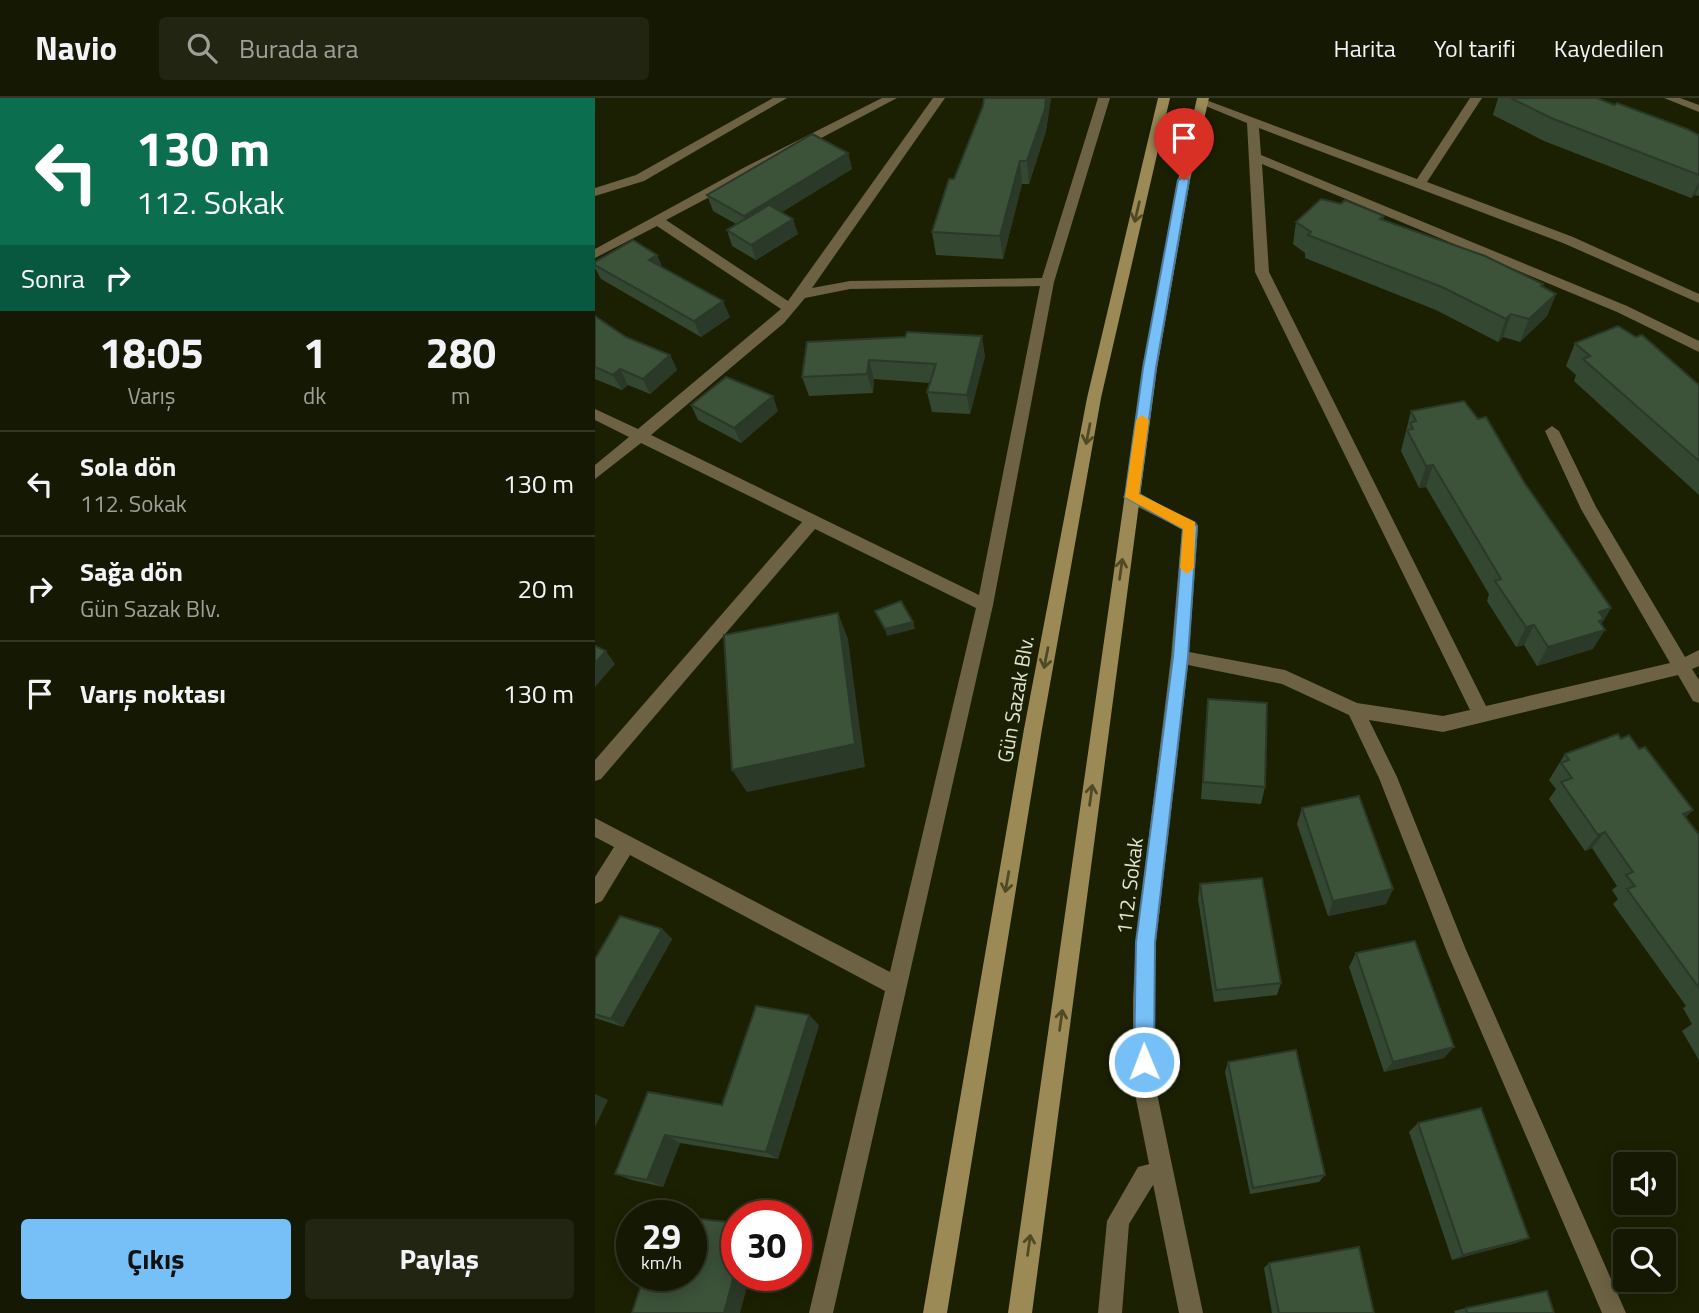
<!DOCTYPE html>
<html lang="tr">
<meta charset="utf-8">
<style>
:root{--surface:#151802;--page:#222511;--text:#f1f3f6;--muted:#9da099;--line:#343724;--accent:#77bff7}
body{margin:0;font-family:"Titillium Web",sans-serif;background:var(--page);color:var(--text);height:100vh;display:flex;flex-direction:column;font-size:26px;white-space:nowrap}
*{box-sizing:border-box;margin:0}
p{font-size:23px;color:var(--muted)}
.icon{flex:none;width:38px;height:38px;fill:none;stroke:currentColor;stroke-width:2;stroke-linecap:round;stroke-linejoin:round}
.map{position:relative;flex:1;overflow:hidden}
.panel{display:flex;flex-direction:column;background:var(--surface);width:595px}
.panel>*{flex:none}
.guide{background:#0b6e4f;color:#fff;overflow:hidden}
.buttons{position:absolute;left:1018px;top:1054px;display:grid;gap:14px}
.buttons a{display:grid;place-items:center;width:63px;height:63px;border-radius:7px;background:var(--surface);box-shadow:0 4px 18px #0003,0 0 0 2px var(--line);font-size:35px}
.speed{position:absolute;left:21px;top:1102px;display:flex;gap:14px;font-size:35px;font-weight:700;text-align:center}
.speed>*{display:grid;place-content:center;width:91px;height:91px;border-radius:50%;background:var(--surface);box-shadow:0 4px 18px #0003,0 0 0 2px var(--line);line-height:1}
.speed small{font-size:18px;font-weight:400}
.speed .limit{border:10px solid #d22;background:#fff;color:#111}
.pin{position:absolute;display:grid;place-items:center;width:60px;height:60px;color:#fff;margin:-72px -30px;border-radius:50% 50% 50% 0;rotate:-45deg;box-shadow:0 0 7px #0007}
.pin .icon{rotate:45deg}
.me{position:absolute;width:77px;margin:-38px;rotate:359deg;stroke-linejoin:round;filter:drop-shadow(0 0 5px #0008)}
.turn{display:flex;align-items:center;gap:24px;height:147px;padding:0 21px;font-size:32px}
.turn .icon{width:91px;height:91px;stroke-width:2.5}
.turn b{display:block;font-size:49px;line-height:60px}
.then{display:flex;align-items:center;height:66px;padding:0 21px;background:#0003;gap:14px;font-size:26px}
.eta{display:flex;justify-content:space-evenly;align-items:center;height:119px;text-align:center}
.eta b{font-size:42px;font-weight:700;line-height:49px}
.button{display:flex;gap:14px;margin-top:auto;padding:14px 21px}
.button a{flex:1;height:80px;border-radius:7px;background:var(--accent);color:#111;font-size:28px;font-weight:700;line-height:80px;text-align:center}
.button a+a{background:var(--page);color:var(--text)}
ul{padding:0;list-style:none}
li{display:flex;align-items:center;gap:21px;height:105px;padding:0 21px;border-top:2px solid var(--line)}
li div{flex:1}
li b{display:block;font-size:26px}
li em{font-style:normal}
header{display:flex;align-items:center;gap:42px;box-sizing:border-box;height:98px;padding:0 35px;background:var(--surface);border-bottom:2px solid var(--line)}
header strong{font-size:33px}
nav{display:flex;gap:38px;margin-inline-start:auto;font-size:24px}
.search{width:490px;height:63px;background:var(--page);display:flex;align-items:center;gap:18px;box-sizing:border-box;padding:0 24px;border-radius:7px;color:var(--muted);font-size:26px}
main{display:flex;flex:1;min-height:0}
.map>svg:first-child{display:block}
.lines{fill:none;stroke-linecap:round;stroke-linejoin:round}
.service{fill:#6d6243;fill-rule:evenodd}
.minor{fill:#6d6243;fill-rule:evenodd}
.secondary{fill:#9b8956;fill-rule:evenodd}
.wall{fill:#344731}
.shaded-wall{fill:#2a3928}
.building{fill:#3c5239;stroke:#2a3928;stroke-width:2}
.oneway{stroke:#4f4a24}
.route{fill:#77bff7;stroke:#4d7ca1;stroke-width:2}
.slow{fill:#f59e0b}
.labels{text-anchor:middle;stroke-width:7;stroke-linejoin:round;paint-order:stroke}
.street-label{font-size:21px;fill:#e0e3d1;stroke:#1c2002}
</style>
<header>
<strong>Navio</strong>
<div class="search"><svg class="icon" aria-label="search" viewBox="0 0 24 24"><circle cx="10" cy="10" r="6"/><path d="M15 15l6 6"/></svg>Burada ara</div>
<nav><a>Harita</a><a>Yol tarifi</a><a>Kaydedilen</a></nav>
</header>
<main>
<section class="panel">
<div class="guide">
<div class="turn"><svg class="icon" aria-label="left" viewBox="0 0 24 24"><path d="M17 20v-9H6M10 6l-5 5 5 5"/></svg><div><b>130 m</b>112. Sokak</div></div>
<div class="then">Sonra<svg class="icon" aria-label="right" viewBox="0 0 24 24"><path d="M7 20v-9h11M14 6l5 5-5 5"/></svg></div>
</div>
<div class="eta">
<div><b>18:05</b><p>Varış</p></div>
<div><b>1</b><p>dk</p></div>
<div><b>280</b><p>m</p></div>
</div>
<ul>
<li><svg class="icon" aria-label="left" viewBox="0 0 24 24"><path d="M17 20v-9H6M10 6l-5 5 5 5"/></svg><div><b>Sola dön</b><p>112. Sokak</p></div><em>130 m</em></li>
<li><svg class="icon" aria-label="right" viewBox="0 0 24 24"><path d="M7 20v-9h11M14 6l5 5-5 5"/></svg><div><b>Sağa dön</b><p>Gün Sazak Blv.</p></div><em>20 m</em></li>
<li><svg class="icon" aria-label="arrive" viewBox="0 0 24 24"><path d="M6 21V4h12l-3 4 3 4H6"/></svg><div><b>Varış noktası</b></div><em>130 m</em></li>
</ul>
<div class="button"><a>Çıkış</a><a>Paylaş</a></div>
</section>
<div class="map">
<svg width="1104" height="1215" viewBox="0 0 1104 1215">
<rect width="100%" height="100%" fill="#1c2002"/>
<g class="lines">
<!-- service -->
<path class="service" d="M 566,1063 L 574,1066 L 577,1074 L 574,1082 L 558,1087 L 534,1126 L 527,1215 L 503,1215 L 512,1123 L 543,1069 Z"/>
<!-- minor -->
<g class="minor">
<path d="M 178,0 L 192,0 L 49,83 L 0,98 L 0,90 L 41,77 Z"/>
<path d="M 287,0 L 302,0 L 71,122 L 193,203 L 338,0 L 350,0 L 217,190 L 255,183 L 447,180 L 503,0 L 515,0 L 459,184 L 398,507 L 238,1215 L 214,1215 L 290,893 L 35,757 L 7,803 L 0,806 L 0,779 L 19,749 L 0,739 L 0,720 L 295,874 L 381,510 L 220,431 L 6,681 L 0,683 L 0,662 L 207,424 L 46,345 L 0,381 L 0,367 L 34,339 L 0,322 L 0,311 L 43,331 L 186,211 L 62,128 L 0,160 L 0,151 L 152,68 ZM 445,188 L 384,497 L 56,337 L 189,225 L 210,200 L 255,191 Z"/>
<path d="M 875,0 L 887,0 L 832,84 L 978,139 L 1104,196 L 1104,205 L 968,145 L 664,30 L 666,57 L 1032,208 L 1104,243 L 1104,254 L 1022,214 L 667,66 L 674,174 L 891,608 L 1075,565 L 986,411 L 950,333 L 957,328 L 964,333 L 1001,409 L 1090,559 L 1104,552 L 1104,568 L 1097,571 L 1104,582 L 1104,605 L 1098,603 L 1083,577 L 848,634 L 774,622 L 802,679 L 871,852 L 1031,1215 L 1007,1215 L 852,854 L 784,680 L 754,617 L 687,586 L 593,567 L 561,844 L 558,900 L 560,986 L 608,1215 L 584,1215 L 538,986 L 538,900 L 541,844 L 576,559 L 587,431 L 531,403 L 528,399 L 531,395 L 541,395 L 601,424 L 603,428 L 594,554 L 690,572 L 762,605 L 848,618 L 875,612 L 660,174 L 652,25 L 601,4 L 611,2 L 822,81 Z"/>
<path d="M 1069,0 L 1085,0 L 1104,7 L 1104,14 Z"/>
</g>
<!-- secondary -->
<g class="secondary">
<path d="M 563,0 L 575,0 L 506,300 L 447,631 L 352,1215 L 328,1215 L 429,631 L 492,300 Z"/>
<path d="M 602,0 L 614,0 L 595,82 L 562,270 L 437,1215 L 413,1215 L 548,270 L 583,82 Z"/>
</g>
</g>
<!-- wall -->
<g class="wall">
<path d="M 389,0 L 456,0 L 451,33 L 434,86 L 427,86 L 408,161 L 341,157 L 337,134 L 388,8 Z"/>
<path d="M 903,0 L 1002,0 L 1019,7 L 1104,37 L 1104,98 L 1100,97 L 1096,100 L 949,43 L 898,17 Z"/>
<path d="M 253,55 L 257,71 L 187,114 L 203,136 L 161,162 L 137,148 L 132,132 L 141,126 L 118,113 L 112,97 Z"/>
<path d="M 789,118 L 788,122 L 948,186 L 947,189 L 961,196 L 952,218 L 925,244 L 908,239 L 903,244 L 841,212 L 710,160 L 710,155 L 698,146 L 701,124 Z"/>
<path d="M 62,157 L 67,169 L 135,219 L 106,239 L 6,181 L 0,170 L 0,164 Z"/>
<path d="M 0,218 L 31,239 L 75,257 L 82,272 L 55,296 L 33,287 L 27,292 L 0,281 Z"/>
<path d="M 212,244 L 390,258 L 375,316 L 337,314 L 332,294 L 335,285 L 279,281 L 278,295 L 214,298 L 207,279 Z"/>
<path d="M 980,245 L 1104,287 L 1104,397 L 979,283 L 981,277 L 971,268 Z"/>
<path d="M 96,307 L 183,313 L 146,345 L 103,322 Z"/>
<path d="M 816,313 L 929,384 L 1016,510 L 1006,526 L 998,551 L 942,568 L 929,547 L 921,549 L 892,503 L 894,496 L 831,389 L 824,390 L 806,353 Z"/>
<path d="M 613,601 L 670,689 L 666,706 L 606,701 Z"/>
<path d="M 970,656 L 1090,720 L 1104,737 L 1104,962 L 1087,933 L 1097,926 L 1088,910 L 1091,908 L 1018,806 L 1023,801 L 1017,792 L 1022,788 L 997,750 L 990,753 L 954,701 L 961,691 L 954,682 Z"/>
<path d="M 707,710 L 798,791 L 791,806 L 733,818 L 702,726 Z"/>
<path d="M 605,786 L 686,885 L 682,897 L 619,904 L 603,801 Z"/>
<path d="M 67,831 L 77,841 L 28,929 L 0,920 L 0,861 Z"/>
<path d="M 761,855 L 849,960 L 789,974 L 754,869 Z"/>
<path d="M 224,927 L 183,1061 L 85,1045 L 68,1089 L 37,1082 L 20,1076 L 53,994 L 127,1007 Z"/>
<path d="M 633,964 L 730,1077 L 724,1084 L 655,1096 L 630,974 Z"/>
<path d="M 823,1025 L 934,1140 L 921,1145 L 857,1162 L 814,1034 Z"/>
<path d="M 674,1165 L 779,1215 L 677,1215 L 669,1170 Z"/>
<path d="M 871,1210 L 959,1215 L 860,1215 L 859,1213 Z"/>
</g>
<!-- shaded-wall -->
<g class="shaded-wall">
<path d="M 451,0 L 456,0 L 451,33 L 434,86 L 432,63 Z"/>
<path d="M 253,55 L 257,71 L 154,134 L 149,118 Z"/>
<path d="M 425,63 L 427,86 L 408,161 L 405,138 Z"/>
<path d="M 1104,83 L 1104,87 L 1100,97 L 1096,100 Z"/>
<path d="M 198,121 L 203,136 L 161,162 L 156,147 Z"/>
<path d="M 62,157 L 68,173 L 54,162 Z"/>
<path d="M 961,196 L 952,218 L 925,244 L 934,221 Z"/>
<path d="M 128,203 L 135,219 L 106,239 L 99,223 Z"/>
<path d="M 916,216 L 908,239 L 903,244 L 911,221 Z"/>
<path d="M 387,238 L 390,258 L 375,316 L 372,297 Z"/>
<path d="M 75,257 L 82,272 L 55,296 L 48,281 Z"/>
<path d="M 274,262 L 279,281 L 278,295 L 272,276 Z"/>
<path d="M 25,271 L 33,287 L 27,292 L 18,277 Z"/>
<path d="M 178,298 L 183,313 L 146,345 L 139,330 Z"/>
<path d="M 838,367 L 831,389 L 824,390 L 831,368 Z"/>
<path d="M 1016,510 L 1002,534 L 1010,532 L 998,551 L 942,568 L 953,549 L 1004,514 Z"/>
<path d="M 243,515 L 253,541 L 270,669 L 152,694 L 137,672 Z"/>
<path d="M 318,524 L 320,531 L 292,538 L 290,531 Z"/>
<path d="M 939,527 L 929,547 L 921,549 L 931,529 Z"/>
<path d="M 11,553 L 20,566 L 0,589 L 0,565 Z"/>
<path d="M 1098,712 L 1082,729 L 1088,716 Z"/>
<path d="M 1010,734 L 997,750 L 990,753 L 1003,737 Z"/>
<path d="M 798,791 L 791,806 L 733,818 L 738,803 Z"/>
<path d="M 67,831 L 77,841 L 28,929 L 16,921 Z"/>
<path d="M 214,917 L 224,927 L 183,1061 L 171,1054 Z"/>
<path d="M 859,949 L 849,960 L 789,974 L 798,964 Z"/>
<path d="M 0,996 L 13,1002 L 0,1029 Z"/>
<path d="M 70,1037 L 85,1045 L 68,1089 L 52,1082 Z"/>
<path d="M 934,1140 L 921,1145 L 857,1162 L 868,1157 Z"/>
<path d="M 142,1166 L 142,1178 L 155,1178 L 145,1215 L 129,1215 Z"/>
</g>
<!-- building -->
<g class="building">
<path d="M 389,0 L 451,0 L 450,11 L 432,63 L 425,63 L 405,138 L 337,134 L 354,81 L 359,81 L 388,8 Z"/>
<path d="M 916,0 L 1002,0 L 1019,7 L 1022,5 L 1092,31 L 1104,37 L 1104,77 L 956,20 Z"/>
<path d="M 217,36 L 253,55 L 149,118 L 112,97 Z"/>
<path d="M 726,101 L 746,106 L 750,102 L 789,118 L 785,121 L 890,158 L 948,186 L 946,188 L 961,196 L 934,221 L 916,216 L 911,221 L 847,189 L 713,137 L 716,134 L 701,124 Z"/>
<path d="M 174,107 L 198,121 L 156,147 L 132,132 Z"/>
<path d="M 38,142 L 62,157 L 54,162 L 128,203 L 99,223 L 0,167 L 0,164 Z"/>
<path d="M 0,218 L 31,239 L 75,257 L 48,281 L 25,271 L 18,277 L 0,269 Z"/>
<path d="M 1023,228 L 1041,239 L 1047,237 L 1104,287 L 1104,363 L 988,261 L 995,258 L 980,245 Z"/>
<path d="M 312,234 L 387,238 L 372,297 L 332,294 L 341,266 L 274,262 L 272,276 L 207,279 L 212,244 L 310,239 Z"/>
<path d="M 131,279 L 178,298 L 139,330 L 96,307 Z"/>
<path d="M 869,303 L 883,321 L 891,319 L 929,384 L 1016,510 L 1004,514 L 1009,521 L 1004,523 L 1010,532 L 953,549 L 939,527 L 931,529 L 900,483 L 906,481 L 838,367 L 831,368 L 812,332 L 818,331 L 815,325 L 821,323 L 816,313 Z"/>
<path d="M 306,503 L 318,524 L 290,531 L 280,513 Z"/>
<path d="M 243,515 L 260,646 L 137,672 L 129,537 Z"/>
<path d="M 0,548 L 11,553 L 0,565 Z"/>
<path d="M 613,601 L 672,605 L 670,689 L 608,684 Z"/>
<path d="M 1023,636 L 1026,641 L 1034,637 L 1044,651 L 1050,649 L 1098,712 L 1088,716 L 1104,737 L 1104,890 L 1032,791 L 1040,788 L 1031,777 L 1038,774 L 1010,734 L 1003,737 L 966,684 L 977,680 L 966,665 L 974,662 L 970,656 Z"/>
<path d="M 764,698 L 798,791 L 738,803 L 707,710 Z"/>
<path d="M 667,780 L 686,885 L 621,892 L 605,786 Z"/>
<path d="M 25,818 L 67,831 L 16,921 L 0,916 L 0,861 Z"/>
<path d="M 820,843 L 859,949 L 798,964 L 761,855 Z"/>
<path d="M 161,908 L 214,917 L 171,1054 L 70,1037 L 52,1082 L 20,1076 L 53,994 L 127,1007 Z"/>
<path d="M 701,952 L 730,1077 L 658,1090 L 633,964 Z"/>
<path d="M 886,1010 L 934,1140 L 868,1157 L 823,1025 Z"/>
<path d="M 96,1120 L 142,1125 L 142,1166 L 129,1215 L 37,1215 L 49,1178 L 96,1178 Z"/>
<path d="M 764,1149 L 779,1215 L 684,1215 L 674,1165 Z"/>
<path d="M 952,1193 L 959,1215 L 872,1215 L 871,1210 Z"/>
</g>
<!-- one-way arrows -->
<defs><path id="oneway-shaft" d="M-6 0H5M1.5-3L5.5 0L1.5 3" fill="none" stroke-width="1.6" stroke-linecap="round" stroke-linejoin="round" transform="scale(1.75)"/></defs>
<g class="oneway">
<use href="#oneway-shaft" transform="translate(542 114) rotate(103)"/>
<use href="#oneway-shaft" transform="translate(493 336) rotate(101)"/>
<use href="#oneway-shaft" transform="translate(526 471) rotate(-82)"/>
<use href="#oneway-shaft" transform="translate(451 560) rotate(101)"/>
<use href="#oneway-shaft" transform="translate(496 697) rotate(-82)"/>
<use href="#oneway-shaft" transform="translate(412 784) rotate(100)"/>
<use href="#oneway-shaft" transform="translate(466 922) rotate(-82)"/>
<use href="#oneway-shaft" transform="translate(434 1147) rotate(-82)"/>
</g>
<!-- route -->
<path class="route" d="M 589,79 L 594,82 L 561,270 L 544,396 L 602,428 L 593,559 L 560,844 L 559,964 L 556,971 L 549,974 L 542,971 L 539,964 L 541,844 L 578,559 L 588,431 L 530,399 L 548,270 L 583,82 Z"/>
<!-- slow -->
<path class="slow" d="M 547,317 L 554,322 L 544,396 L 600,424 L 599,470 L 592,476 L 585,470 L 588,431 L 530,399 L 541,322 Z"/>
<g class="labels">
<!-- street labels -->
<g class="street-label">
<text transform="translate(421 601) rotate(-80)" y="7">Gün Sazak Blv.</text>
<text transform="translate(535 788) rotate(-83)" y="7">112. Sokak</text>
</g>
</g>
</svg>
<div class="buttons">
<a><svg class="icon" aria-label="sound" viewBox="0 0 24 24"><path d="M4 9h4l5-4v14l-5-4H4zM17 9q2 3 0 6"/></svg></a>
<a><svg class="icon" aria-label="search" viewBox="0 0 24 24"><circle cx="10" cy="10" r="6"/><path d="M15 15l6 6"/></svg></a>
</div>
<div class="speed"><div>29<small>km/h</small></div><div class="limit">30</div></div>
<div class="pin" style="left:589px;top:82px;background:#d93025"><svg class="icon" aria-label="arrive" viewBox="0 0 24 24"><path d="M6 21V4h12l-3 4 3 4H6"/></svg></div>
<svg class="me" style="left:549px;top:964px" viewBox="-20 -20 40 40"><circle r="17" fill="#77bff7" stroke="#fff" stroke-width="3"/><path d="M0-11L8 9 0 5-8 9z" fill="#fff"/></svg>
</div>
</main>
